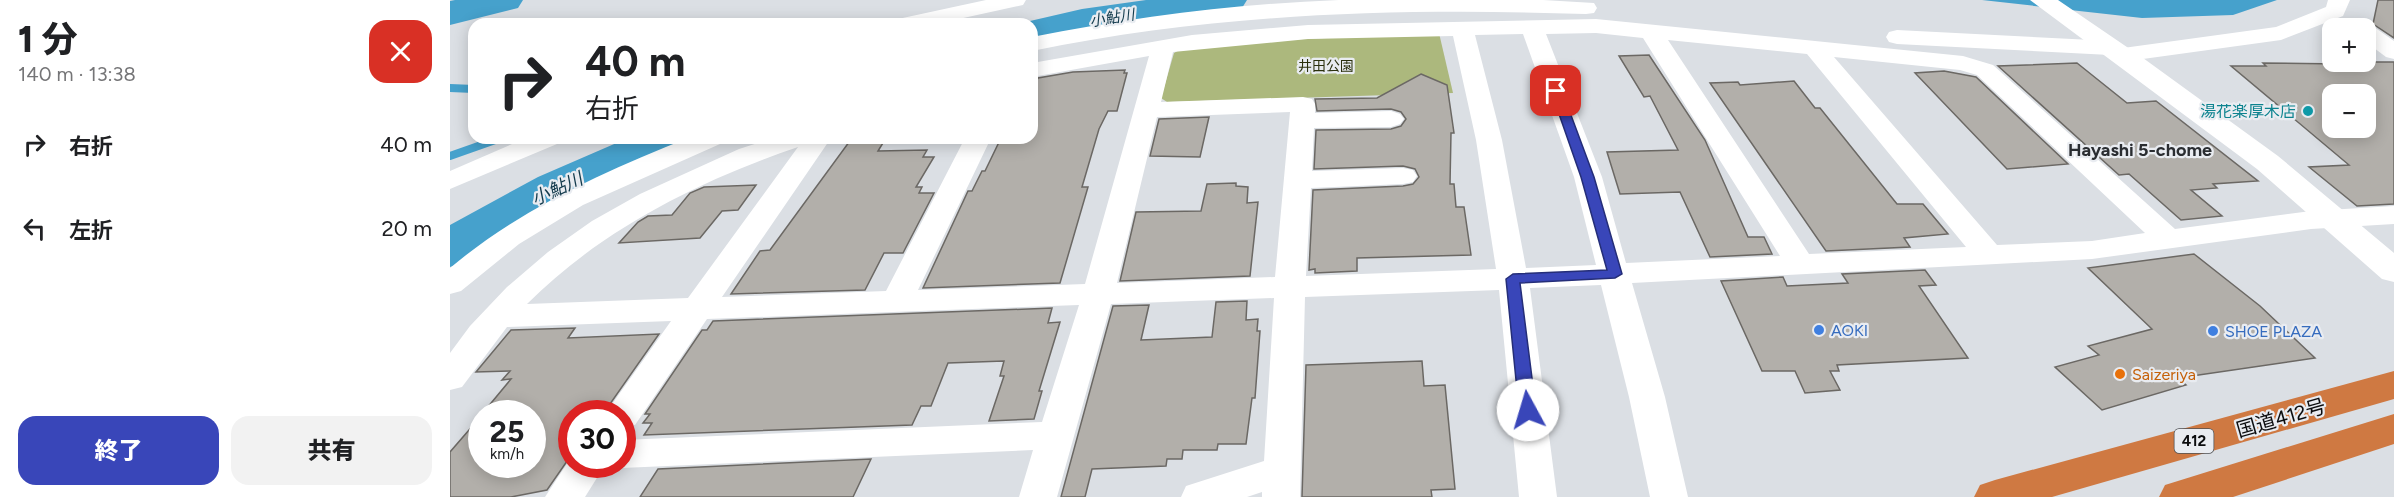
<!DOCTYPE html>
<html lang="ja">
<meta charset="utf-8">
<style>
:root{--surface:#fff;--page:#f2f2f2;--text:#202124;--muted:#757577;--accent:#3946b9}
body{margin:0;font-family:Figtree,"Noto Sans JP",sans-serif;background:var(--page);color:var(--text);height:100vh;display:flex;flex-direction:column;font-size:22px;white-space:nowrap}
*{box-sizing:border-box;margin:0}
p{font-size:20px;color:var(--muted)}
.icon{flex:none;width:33px;height:33px;fill:none;stroke:currentColor;stroke-width:2;stroke-linecap:round;stroke-linejoin:round}
.map{position:relative;flex:1;overflow:hidden}
.details{display:flex;flex-direction:column;background:var(--surface);width:450px}
.details>*{flex:none}
.banner{position:absolute;left:18px;top:18px;width:570px;height:126px;border-radius:18px;box-shadow:0 3px 15px #0003;background:#fff;color:var(--text);overflow:hidden}
.controls{position:absolute;left:1872px;top:18px;display:grid;gap:12px}
.controls a{display:grid;place-items:center;width:54px;height:54px;border-radius:12px;background:var(--surface);box-shadow:0 3px 15px #0003;font-size:30px}
.speed{position:absolute;left:18px;top:400px;display:flex;gap:12px;font-size:30px;font-weight:700;text-align:center}
.speed>*{display:grid;place-content:center;width:78px;height:78px;border-radius:50%;background:var(--surface);box-shadow:0 3px 15px #0003;line-height:1}
.speed small{font-size:15px;font-weight:400}
.speed .limit{border:9px solid #d22;background:#fff;color:#111}
.pin{position:absolute;display:grid;place-items:center;width:51px;height:51px;color:#fff;margin:-26px;border-radius:12px;box-shadow:0 3px 9px #0006}
.me{position:absolute;width:66px;margin:-33px;rotate:354deg;stroke-linejoin:round;filter:drop-shadow(0 0 4px #0008)}
.turn{display:flex;align-items:center;gap:21px;height:126px;padding:0 18px;font-size:27px}
.turn .icon{width:78px;height:78px;stroke-width:2.5}
.turn b{display:block;font-size:42px;line-height:51px}
.round{display:grid;place-items:center;flex:none;width:63px;height:63px;border-radius:18px;background:var(--page)}
.headline{display:flex;align-items:center;justify-content:space-between;height:102px;padding:0 18px}
h1{font-size:36px;font-weight:800;line-height:45px}
.action{display:flex;gap:12px;margin-top:auto;padding:12px 18px}
.action a{flex:1;height:69px;border-radius:18px;background:var(--accent);color:#fff;font-size:24px;font-weight:800;line-height:69px;text-align:center}
.action a+a{background:var(--page);color:var(--text)}
ul{padding:0;list-style:none}
li{display:flex;align-items:center;gap:18px;height:84px;padding:0 18px}
li div{flex:1}
li b{display:block;font-size:22px}
li em{font-style:normal}
main{display:flex;flex:1;min-height:0}
.map>svg:first-child{display:block}
.green{fill:#acb87d}
.water{fill:#46a1cc}
.lines{fill:none;stroke-linecap:round;stroke-linejoin:round}
.stream{stroke:#46a1cc;stroke-width:8}
.river{fill:#46a1cc;fill-rule:evenodd}
.building{fill:#b2afaa;stroke:#6b6864;stroke-width:1.5;fill-rule:evenodd}
.street{fill:#fff;fill-rule:evenodd}
.secondary{fill:#fff;fill-rule:evenodd}
.highway{fill:#cf7942;fill-rule:evenodd}
.route{fill:#3946b9;stroke:#252e78;stroke-width:1.5}
.culture-dot{fill:#0f9aa8;stroke:#e9ecf1;stroke-width:2}
.shop-dot{fill:#3f7fe0;stroke:#e9ecf1;stroke-width:2}
.food-dot{fill:#e8710a;stroke:#e9ecf1;stroke-width:2}
.labels{text-anchor:middle;stroke-width:4.5;stroke-linejoin:round;paint-order:stroke}
.far-park-label{font-size:14px;fill:#2b300d;stroke:#e9ecf1}
.far-water-label{font-size:15px;font-style:italic;fill:#123a4c;stroke:#e9ecf1}
.shield{fill:#e9ecf1;stroke:#4e5053;stroke-width:1.5}
.shield-label{font-size:15px;font-weight:bold;fill:#0c0d0f}
.culture-label{font-size:16px;fill:#0d838f;stroke:#e9ecf1;text-anchor:end}
.shop-label{font-size:16px;fill:#366cbe;stroke:#e9ecf1;text-anchor:start}
.food-label{font-size:16px;fill:#c56008;stroke:#e9ecf1;text-anchor:start}
.neighbourhood-label{font-size:18px;font-weight:bold;fill:#2a2d31;stroke:#e9ecf1}
.water-label{font-size:18px;font-style:italic;fill:#123a4c;stroke:#e9ecf1}
.near-street-label{font-size:20px;fill:#0c0d0f;stroke:#e9ecf1}
</style>
<main>
<section class="details">
<div class="headline"><div><h1>1 分</h1><p>140 m · 13:38</p></div><a class="round" style="background:#d93025;color:#fff"><svg class="icon" aria-label="close" viewBox="0 0 24 24"><path d="M6 6l12 12M18 6L6 18"/></svg></a></div>
<ul>
<li><svg class="icon" aria-label="right" viewBox="0 0 24 24"><path d="M7 20v-9h11M14 6l5 5-5 5"/></svg><div><b>右折</b></div><em>40 m</em></li>
<li><svg class="icon" aria-label="left" viewBox="0 0 24 24"><path d="M17 20v-9H6M10 6l-5 5 5 5"/></svg><div><b>左折</b></div><em>20 m</em></li>
</ul>
<div class="action"><a>終了</a><a>共有</a></div>
</section>
<div class="map">
<svg width="1944" height="497" viewBox="0 0 1944 497">
<rect width="100%" height="100%" fill="#dbdfe4"/>
<!-- green -->
<path class="green" d="M 989,33 L 1003,93 L 717,102 L 711,98 L 724,53 L 731,49 L 789,42 Z"/>
<!-- water -->
<path class="water" d="M 1532,0 L 1827,0 L 1783,15 L 1692,18 Z"/>
<g class="lines">
<!-- stream -->
<g class="stream">
<path d="M 0,88 L 24,89"/>
<path d="M 0,156 L 51,138"/>
</g>
<!-- river -->
<g class="river">
<path d="M 5,0 L 73,0 L 68,8 L 0,25 L 0,1 Z"/>
<path d="M 696,0 L 797,0 L 792,8 L 778,12 L 632,33 L 582,43 L 582,24 L 567,24 L 632,9 Z"/>
<path d="M 178,138 L 243,138 L 236,148 C 189,168 141,188 96,212 C 65,230 35,258 0,267 L 0,225 L 88,177 Z"/>
</g>
</g>
<!-- building -->
<g class="building">
<path d="M 1928,0 L 1944,0 L 1944,38 L 1923,24 Z"/>
<path d="M 1199,55 L 1255,140 L 1298,237 L 1314,237 L 1322,254 L 1260,257 L 1230,192 L 1170,194 L 1157,152 L 1228,150 L 1200,96 L 1194,97 L 1169,56 Z"/>
<path d="M 1888,62 L 1944,62 L 1944,204 L 1907,206 L 1859,167 L 1899,165 L 1781,66 L 1816,66 L 1813,63 L 1891,64 ZM 1882,94 L 1916,94 L 1916,128 L 1882,128 Z"/>
<path d="M 1627,63 L 1677,103 L 1706,101 L 1808,181 L 1763,184 L 1767,188 L 1741,190 L 1772,216 L 1731,220 L 1679,174 L 1669,175 L 1548,66 Z"/>
<path d="M 675,70 L 674,73 L 677,73 L 667,111 L 658,111 L 649,129 L 632,187 L 638,187 L 610,283 L 473,288 L 518,191 L 522,191 L 532,171 L 535,171 L 551,138 L 582,138 L 582,90 L 588,78 L 623,72 Z"/>
<path d="M 1494,71 L 1526,77 L 1618,164 L 1557,169 L 1465,73 Z"/>
<path d="M 971,74 L 997,85 L 1004,133 L 1001,133 L 1000,184 L 1004,184 L 1006,207 L 1014,207 L 1021,255 L 907,258 L 907,271 L 865,273 L 865,269 L 859,270 L 863,190 L 953,186 L 963,184 L 969,177 L 965,169 L 953,166 L 864,169 L 866,130 L 941,129 L 951,126 L 956,119 L 951,112 L 941,109 L 867,111 L 865,99 L 927,98 Z"/>
<path d="M 1344,81 L 1365,108 L 1370,108 L 1447,204 L 1473,204 L 1498,234 L 1454,238 L 1460,247 L 1376,251 L 1260,83 L 1288,82 L 1290,85 Z"/>
<path d="M 759,117 L 750,157 L 700,156 L 709,119 Z"/>
<path d="M 402,138 L 436,138 L 428,151 L 477,150 L 473,157 L 484,157 L 466,187 L 472,187 L 469,193 L 484,193 L 453,253 L 434,253 L 415,290 L 281,294 L 310,251 L 320,250 Z"/>
<path d="M 786,183 L 786,186 L 798,187 L 797,203 L 808,202 L 800,276 L 670,281 L 686,212 L 751,211 L 757,184 Z"/>
<path d="M 306,185 L 288,210 L 272,211 L 250,238 L 169,243 L 188,222 L 198,216 L 222,215 L 240,193 L 254,187 Z"/>
<path d="M 1744,254 L 1810,306 L 1865,358 L 1728,378 L 1736,385 L 1652,410 L 1605,367 L 1649,355 L 1638,346 L 1702,329 L 1638,268 Z"/>
<path d="M 1475,270 L 1486,285 L 1469,286 L 1518,358 L 1387,365 L 1389,371 L 1380,371 L 1390,390 L 1355,393 L 1345,371 L 1312,371 L 1271,281 L 1333,277 L 1337,286 L 1398,283 L 1392,274 Z"/>
<path d="M 797,301 L 796,320 L 808,319 L 807,331 L 810,331 L 805,398 L 802,398 L 796,444 L 768,444 L 767,450 L 733,450 L 732,459 L 717,459 L 716,466 L 642,469 L 635,497 L 611,497 L 663,306 L 699,305 L 691,340 L 762,337 L 766,302 Z"/>
<path d="M 602,308 L 598,323 L 610,322 L 589,391 L 592,391 L 584,419 L 539,421 L 554,376 L 550,376 L 554,361 L 498,363 L 481,406 L 471,406 L 462,425 L 194,435 L 202,423 L 193,423 L 200,414 L 195,414 L 252,330 L 257,330 L 263,321 Z"/>
<path d="M 125,328 L 118,338 L 209,334 L 153,414 L 122,414 L 122,454 L 97,490 L 61,497 L 0,497 L 0,452 L 32,415 L 32,465 L 82,465 L 82,414 L 32,414 L 61,379 L 52,380 L 60,371 L 26,372 L 61,330 Z"/>
<path d="M 972,361 L 974,386 L 995,385 L 1005,489 L 981,490 L 982,497 L 852,497 L 856,365 Z"/>
<path d="M 421,459 L 403,497 L 190,497 L 208,469 Z"/>
</g>
<g class="lines">
<!-- street -->
<g class="street">
<path d="M 536,0 L 576,0 L 573,5 L 486,24 L 445,24 L 448,19 Z"/>
<path d="M 889,0 L 1093,0 L 1144,3 L 1147,8 L 1144,13 L 1136,14 C 948,8 767,13 582,51 L 582,37 C 684,17 785,4 889,0 Z"/>
<path d="M 1878,0 L 1900,0 L 1893,16 L 1831,40 L 1671,62 L 1663,60 L 1660,55 L 1447,44 L 1439,42 L 1436,37 L 1439,32 L 1447,30 L 1662,41 L 1670,43 L 1673,48 L 1826,27 L 1876,7 Z"/>
<path d="M 1146,19 L 1513,56 L 1543,65 L 1725,229 L 1861,211 L 1944,206 L 1944,224 L 1861,229 L 1642,259 L 1182,283 L 1215,397 L 1238,497 L 1200,497 L 1179,397 L 1151,285 L 1080,288 L 1107,497 L 1069,497 L 1049,290 L 855,297 L 850,497 L 812,497 L 812,492 L 797,497 L 731,497 L 736,486 L 814,461 L 824,298 L 661,304 L 607,497 L 569,497 L 583,450 L 172,468 L 161,465 L 172,465 L 172,440 L 592,422 L 629,305 L 257,319 L 185,425 L 172,428 L 172,414 L 155,414 L 221,321 L 57,327 L 12,387 L 0,390 L 0,353 L 20,326 L 57,287 L 98,252 L 142,221 L 190,194 L 289,149 L 323,138 L 381,138 L 272,297 L 436,291 L 515,138 L 541,138 L 468,290 L 635,284 L 699,56 L 582,77 L 582,63 L 742,35 L 858,25 ZM 1146,33 L 1193,38 L 1330,256 L 1176,263 L 1152,177 L 1096,34 ZM 1073,34 L 1124,177 L 1146,265 L 1076,268 L 1052,140 L 1025,35 ZM 1003,36 L 1026,140 L 1046,269 L 856,276 L 861,188 L 953,184 L 963,182 L 967,176 L 963,170 L 953,168 L 862,171 L 864,128 L 941,127 L 950,124 L 954,119 L 950,114 L 941,111 L 865,113 L 865,104 L 862,99 L 853,97 L 711,102 L 723,52 L 858,39 ZM 1218,40 L 1357,54 L 1516,247 L 1359,254 ZM 1384,57 L 1510,70 L 1527,75 L 1695,233 L 1642,241 L 1547,245 ZM 840,112 L 825,277 L 667,283 L 707,117 ZM 348,147 L 238,298 L 77,304 C 152,229 249,181 348,147 Z"/>
<path d="M 1916,25 L 1924,27 L 1944,41 L 1944,59 L 1936,57 L 1916,42 L 1916,28 L 1907,28 Z"/>
<path d="M 76,138 L 111,138 L 107,144 L 0,189 L 0,171 Z"/>
<path d="M 238,138 L 274,138 L 270,144 L 133,205 L 69,244 L 11,291 L 0,294 L 0,268 C 70,209 153,172 238,138 Z"/>
<path d="M 122,456 L 122,465 L 155,465 L 135,497 L 95,497 Z"/>
</g>
<!-- secondary -->
<path class="secondary" d="M 1580,0 L 1608,0 L 1693,58 L 1828,156 L 1944,253 L 1944,282 L 1932,279 L 1807,169 Z"/>
<!-- highway -->
<g class="highway">
<path d="M 1944,371 L 1944,399 L 1602,497 L 1524,497 L 1530,485 L 1545,480 Z"/>
<path d="M 1944,414 L 1944,444 L 1783,497 L 1709,497 L 1715,485 Z"/>
</g>
</g>
<!-- route -->
<path class="route" d="M 1106,88 L 1112,91 L 1144,177 L 1172,274 L 1165,278 L 1070,283 L 1086,410 L 1078,416 L 1069,410 L 1056,279 L 1063,274 L 1157,270 L 1131,177 L 1101,91 Z"/>
<!-- markers -->
<circle class="culture-dot" cx="1858" cy="111" r="6"/>
<g class="shop-dot">
<circle cx="1369" cy="330" r="6"/>
<circle cx="1763" cy="331" r="6"/>
</g>
<circle class="food-dot" cx="1670" cy="374" r="6"/>
<g class="labels">
<!-- far-park labels -->
<g class="far-park-label">
<text x="876" y="71">井田公園</text>
</g>
<!-- far-water labels -->
<g class="far-water-label">
<text transform="translate(662 18) rotate(-9)" y="5">小鮎川</text>
</g>
<!-- shield labels -->
<rect class="shield" x="1724.5" y="429" width="39" height="24" rx="4.5"/>
<g class="shield-label">
<text x="1744" y="446">412</text>
</g>
<!-- culture labels -->
<g class="culture-label">
<text x="1846" y="117">湯花楽厚木店</text>
</g>
<!-- shop labels -->
<g class="shop-label">
<text x="1381" y="336">AOKI</text>
<text x="1775" y="337">SHOE PLAZA</text>
</g>
<!-- food labels -->
<g class="food-label">
<text x="1682" y="380">Saizeriya</text>
</g>
<!-- neighbourhood labels -->
<g class="neighbourhood-label">
<text x="1690" y="156">Hayashi 5-chome</text>
</g>
<!-- water labels -->
<g class="water-label">
<text transform="translate(107 189) rotate(-25)" y="6">小鮎川</text>
</g>
<!-- near-street labels -->
<g class="near-street-label">
<text transform="translate(1831 418) rotate(-16)" y="7">国道412号</text>
</g>
</g>
</svg>
<div class="controls">
<a>+</a>
<a>−</a>
</div>
<div class="speed"><div>25<small>km/h</small></div><div class="limit">30</div></div>
<div class="pin" style="left:1106px;top:91px;background:#d93025"><svg class="icon" aria-label="arrive" viewBox="0 0 24 24"><path d="M6 21V4h12l-3 4 3 4H6"/></svg></div>
<svg class="me" style="left:1078px;top:410px" viewBox="-20 -20 40 40"><circle r="19" fill="#fff"/><path d="M0-13L10 11 0 6-10 11z" fill="#3946b9"/></svg>
<div class="banner">
<div class="turn"><svg class="icon" aria-label="right" viewBox="0 0 24 24"><path d="M7 20v-9h11M14 6l5 5-5 5"/></svg><div><b>40 m</b>右折</div></div>
</div>
</div>
</main>
